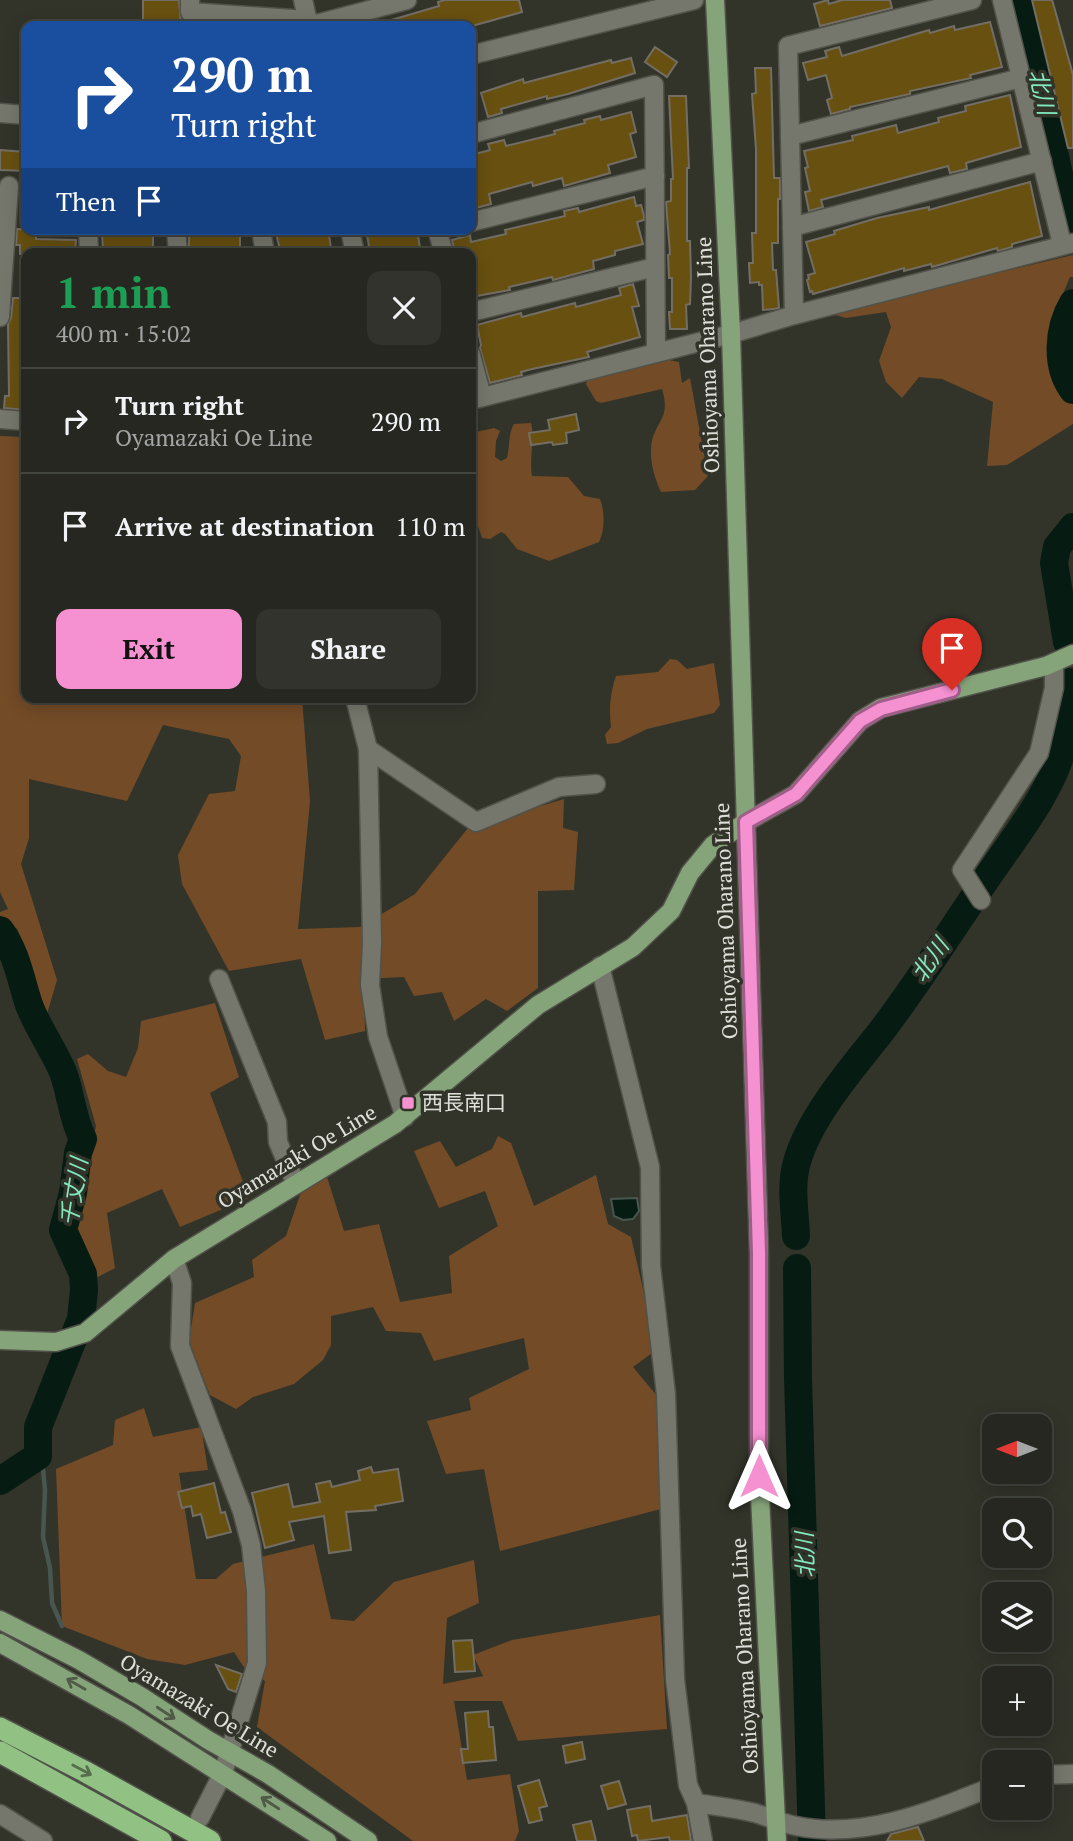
<!DOCTYPE html>
<meta charset="utf-8">
<style>
:root{--surface:#262720;--page:#32332d;--text:#f1f3f6;--muted:#a4a5a5;--line:#42443e;--accent:#f590d1}
body{margin:0;font-family:"PT Serif","Noto Sans JP",serif;background:var(--page);color:var(--text);height:100vh;display:flex;flex-direction:column;font-size:26px;white-space:nowrap}
*{box-sizing:border-box;margin:0}
p{font-size:23px;color:var(--muted)}
.icon{flex:none;width:38px;height:38px;fill:none;stroke:currentColor;stroke-width:2;stroke-linecap:round;stroke-linejoin:round}
.map{position:relative;flex:1;overflow:hidden}
.side{position:absolute;left:21px;top:248px;width:455px;height:455px;display:flex;flex-direction:column;background:var(--surface);border-radius:14px;box-shadow:0 4px 18px #0003,0 0 0 2px var(--line)}
.side>*{flex:none}
.banner{position:absolute;left:21px;top:21px;width:455px;height:214px;border-radius:14px;box-shadow:0 4px 18px #0003,0 0 0 2px var(--line);background:#1a4fa0;color:#fff;overflow:hidden}
.needle{width:46px;rotate:270deg}
.fabs{position:absolute;left:982px;top:1414px;display:grid;gap:14px}
.fabs a{display:grid;place-items:center;width:70px;height:70px;border-radius:14px;background:var(--surface);box-shadow:0 4px 18px #0003,0 0 0 2px var(--line);font-size:35px}
.pin{position:absolute;display:grid;place-items:center;width:60px;height:60px;color:#fff;margin:-72px -30px;border-radius:50% 50% 50% 0;rotate:-45deg;box-shadow:0 0 7px #0007}
.pin .icon{rotate:45deg}
.me{position:absolute;width:77px;margin:-38px;rotate:0deg;stroke-linejoin:round;filter:drop-shadow(0 0 5px #0008)}
.turn{display:flex;align-items:center;gap:24px;height:147px;padding:0 35px;font-size:32px}
.turn .icon{width:91px;height:91px;stroke-width:2.5}
.turn b{display:block;font-size:49px;line-height:60px}
.then{display:flex;align-items:center;height:66px;padding:0 35px;background:#0003;gap:14px;font-size:26px}
.round{display:grid;place-items:center;flex:none;width:74px;height:74px;border-radius:14px;background:var(--page)}
.headline{display:flex;align-items:center;justify-content:space-between;height:119px;padding:0 35px}
h1{font-size:42px;font-weight:700;line-height:52px;color:#1e9e55}
.cta{display:flex;gap:14px;margin-top:auto;padding:14px 35px}
.cta a{flex:1;height:80px;border-radius:14px;background:var(--accent);color:#111;font-size:28px;font-weight:700;line-height:80px;text-align:center}
.cta a+a{background:var(--page);color:var(--text)}
ul{padding:0;list-style:none}
li{display:flex;align-items:center;gap:21px;height:105px;padding:0 35px;border-top:2px solid var(--line)}
li div{flex:1}
li b{display:block;font-size:26px}
li em{font-style:normal}
.map>svg:first-child{display:block}
.green{fill:#734b27}
.water{fill:#061c13;stroke:#47574f;stroke-width:2}
.lines{fill:none;stroke-linecap:round;stroke-linejoin:round}
.stream{stroke:#47574f;stroke-width:4.5}
.river{stroke:#061c13;stroke-width:28}
.building{fill:#685010;stroke:#736e64;stroke-width:2}
.minor-casing{stroke:#51524a;stroke-width:21}
.major-casing{stroke:#51524a;stroke-width:21}
.highway-casing{stroke:#51524a;stroke-width:24}
.minor{stroke:#75776c;stroke-width:18}
.major{stroke:#86a47a;stroke-width:18}
.highway{stroke:#91c283;stroke-width:21}
.oneway{stroke:#4f5b46}
.oneway2{stroke:#586d4e}
.route-casing{stroke:#9f5e88;stroke-width:18}
.route{stroke:#f590d1;stroke-width:12}
.poi-dot{fill:#f590d1;stroke:#32342a;stroke-width:2.5}
.labels{text-anchor:middle;stroke-width:7;stroke-linejoin:round;paint-order:stroke}
.street-label{font-size:21px;fill:#dfe0da;stroke:#32342a}
.poi-label{font-size:21px;fill:#dfe0da;stroke:#32342a;text-anchor:start}
.water-label{font-size:23px;font-style:italic;fill:#83e9bf;stroke:#32342a}
</style>
<div class="map">
<svg width="1073" height="1841" viewBox="0 0 1073 1841">
<rect width="100%" height="100%" fill="#32342a"/>
<!-- green -->
<g class="green">
<path d="M 1073,255 L 1073,277 L 1070,277 L 1059,303 L 1073,350 L 1073,424 L 1007,465 L 987,466 L 993,402 L 942,379 L 919,377 L 902,398 L 886,382 L 879,361 L 891,327 L 886,312 L 846,318 L 828,313 Z"/>
<path d="M 669,360 L 679,362 L 682,383 L 690,378 L 708,476 L 695,490 L 661,492 C 655,479 650,463 651,448 C 653,421 672,421 662,389 L 601,403 L 596,401 L 586,384 L 588,379 Z"/>
<path d="M 531,423 C 535,437 529,459 532,476 L 568,477 L 584,496 L 600,499 C 605,512 605,530 599,542 L 549,561 L 517,549 L 505,534 L 501,532 L 490,539 L 482,538 L 477,523 L 476,497 L 471,497 L 471,433 L 494,428 L 500,431 L 496,441 L 495,457 L 501,461 L 507,458 C 510,446 508,434 514,424 Z"/>
<path d="M 0,436 L 26,437 L 26,698 L 302,698 L 310,801 L 298,929 L 360,927 L 415,894 L 468,828 L 564,799 L 563,828 L 578,832 L 574,890 L 538,891 L 538,988 L 507,1011 L 486,999 L 454,1021 L 442,992 L 414,996 L 404,977 L 363,979 L 365,1031 L 325,1040 L 301,959 L 229,971 L 182,884 L 178,855 L 209,794 L 235,791 L 241,756 L 229,739 L 163,725 L 127,801 L 29,779 L 29,838 L 21,864 L 57,980 L 47,1014 L 17,928 L 0,941 L 0,912 L 8,909 L 0,892 Z"/>
<path d="M 670,659 L 677,660 L 687,669 L 714,663 L 720,705 L 714,713 L 647,729 L 618,743 L 607,744 L 605,735 L 611,727 C 609,708 610,694 616,676 L 658,672 Z"/>
<path d="M 215,1003 L 239,1077 L 210,1093 L 249,1198 L 180,1227 L 162,1189 L 107,1213 L 115,1268 L 94,1279 L 73,1232 L 96,1126 L 77,1059 L 88,1054 L 108,1071 L 126,1077 L 138,1048 L 141,1021 Z"/>
<path d="M 498,1136 L 511,1143 L 534,1206 L 596,1175 L 608,1224 L 631,1237 L 649,1315 L 652,1353 L 633,1367 L 658,1397 L 661,1509 L 500,1551 L 484,1469 L 446,1474 L 427,1421 L 471,1410 L 469,1398 L 529,1369 L 524,1338 L 434,1361 L 421,1333 L 386,1331 L 373,1307 L 331,1316 L 331,1345 L 323,1360 L 294,1384 L 253,1397 L 236,1409 L 210,1395 L 189,1341 L 195,1303 L 254,1277 L 252,1260 L 286,1236 L 301,1192 L 327,1177 L 344,1231 L 379,1224 L 400,1302 L 452,1293 L 449,1256 L 498,1226 L 485,1191 L 439,1208 L 414,1151 L 440,1141 L 456,1167 L 492,1149 Z"/>
<path d="M 144,1408 L 153,1437 L 201,1427 L 208,1470 L 179,1473 L 196,1579 L 216,1579 L 233,1564 L 314,1544 L 331,1619 L 354,1621 L 394,1582 L 474,1560 L 479,1603 L 447,1618 L 443,1684 L 483,1676 L 473,1655 L 512,1640 L 660,1615 L 667,1729 L 518,1741 L 502,1701 L 454,1701 L 467,1780 L 510,1774 L 519,1831 L 515,1841 L 413,1841 L 257,1727 L 265,1681 L 243,1666 L 234,1652 L 185,1665 L 147,1659 L 62,1626 L 56,1469 L 113,1445 L 115,1420 Z"/>
</g>
<!-- water -->
<path class="water" d="M 637,1198 L 639,1211 L 633,1219 L 623,1220 L 614,1216 L 611,1199 Z"/>
<g class="lines">
<!-- stream -->
<path class="stream" d="M 38,1456 L 43,1469 L 45,1490 L 43,1537 L 50,1568 L 52,1603 L 62,1626"/>
<!-- river -->
<g class="river">
<path d="M 1021,0 L 1060,179 L 1073,225"/>
<path d="M 1073,303 C 1058,328 1055,366 1073,390"/>
<path d="M 1067,642 L 1054,563 L 1057,547 L 1073,527"/>
<path d="M 0,930 C 16,951 21,980 29,1005 C 38,1028 53,1049 63,1072 C 71,1094 72,1118 83,1139 L 78,1153 L 73,1193 L 63,1230 L 83,1274 L 84,1290 L 81,1319 L 38,1427 L 38,1456 L 0,1481"/>
<path d="M 796,1236 C 795,1212 790,1185 797,1162 C 809,1118 852,1068 880,1033 C 919,982 953,927 989,875 C 1014,838 1053,790 1063,746 C 1068,725 1068,703 1069,682"/>
<path d="M 797,1268 L 798,1378 L 812,1841"/>
</g>
</g>
<!-- building -->
<g class="building">
<path d="M 143,0 L 179,0 L 181,26 L 143,26 Z"/>
<path d="M 445,0 L 519,0 L 522,12 L 472,26 L 381,26 L 381,23 L 439,6 L 438,2 Z"/>
<path d="M 828,0 L 829,4 L 842,0 L 890,0 L 892,8 L 820,26 L 814,4 Z"/>
<path d="M 1032,0 L 1052,0 L 1053,3 L 1073,75 L 1073,148 L 1068,148 Z"/>
<path d="M 990,22 L 1002,67 L 970,75 L 971,78 L 910,91 L 910,94 L 850,107 L 850,109 L 831,114 L 827,100 L 832,98 L 826,75 L 808,80 L 803,63 L 827,57 L 825,51 L 839,47 L 842,56 L 929,30 L 930,33 L 954,26 L 955,30 Z"/>
<path d="M 655,47 L 677,62 L 667,77 L 645,62 Z"/>
<path d="M 631,58 L 635,73 L 568,94 L 547,99 L 547,96 L 501,109 L 502,113 L 488,117 L 481,93 L 523,79 L 524,83 L 611,60 L 612,63 Z"/>
<path d="M 755,68 L 771,68 L 774,178 L 780,178 L 780,199 L 778,199 L 778,243 L 772,243 L 773,270 L 776,270 L 779,308 L 774,309 L 763,310 L 762,285 L 759,285 L 759,282 L 750,283 L 749,263 L 753,263 L 752,233 L 756,233 L 756,149 L 752,94 L 756,93 Z"/>
<path d="M 1010,95 L 1021,147 L 966,163 L 967,169 L 950,173 L 948,166 L 821,200 L 823,207 L 809,211 L 805,192 L 810,191 L 805,168 L 808,167 L 804,151 L 853,140 L 852,136 L 896,125 L 898,133 L 939,122 L 938,118 L 966,111 L 965,106 Z"/>
<path d="M 669,96 L 686,96 L 689,168 L 687,168 L 687,241 L 690,241 L 691,277 L 690,304 L 686,305 L 687,329 L 670,329 L 669,312 L 672,312 L 672,278 L 669,278 L 668,255 L 670,254 L 666,202 L 671,201 L 671,179 L 673,179 Z"/>
<path d="M 631,112 L 636,132 L 630,134 L 636,157 L 608,165 L 610,173 L 564,186 L 562,178 L 533,186 L 532,182 L 489,194 L 491,204 L 476,208 L 471,187 L 471,155 L 490,150 L 488,144 L 504,140 L 506,146 L 555,134 L 554,131 L 585,123 L 584,120 L 600,116 L 601,120 Z"/>
<path d="M 0,150 L 26,152 L 26,171 L 0,170 Z"/>
<path d="M 1030,182 L 1042,236 L 1012,244 L 1012,247 L 998,251 L 997,248 L 932,267 L 931,264 L 904,271 L 904,268 L 813,294 L 812,291 L 810,292 L 807,280 L 809,279 L 808,275 L 815,273 L 806,242 L 835,234 L 834,231 L 877,218 L 929,207 L 929,210 Z"/>
<path d="M 634,197 L 636,206 L 641,205 L 644,216 L 644,220 L 637,222 L 643,244 L 615,251 L 615,255 L 593,261 L 594,269 L 553,280 L 552,277 L 509,287 L 510,290 L 471,297 L 471,254 L 455,254 L 452,240 L 470,235 L 471,242 L 506,234 L 505,230 L 565,216 L 564,211 L 578,208 L 579,212 Z"/>
<path d="M 17,229 L 36,230 L 36,239 L 76,240 L 75,254 L 20,254 L 20,245 L 16,245 Z"/>
<path d="M 189,229 L 240,229 L 240,254 L 191,254 L 189,252 Z"/>
<path d="M 275,229 L 328,229 L 332,254 L 281,254 Z"/>
<path d="M 366,229 L 417,229 L 421,254 L 400,254 L 398,247 L 370,252 Z"/>
<path d="M 153,230 L 153,254 L 132,254 L 132,250 L 103,250 L 102,234 L 132,234 L 132,231 Z"/>
<path d="M 633,284 L 639,306 L 632,307 L 640,337 L 587,352 L 589,357 L 532,369 L 521,372 L 522,375 L 490,383 L 480,348 L 481,345 L 477,325 L 521,313 L 522,317 L 575,303 L 576,307 L 621,295 L 619,288 Z"/>
<path d="M 13,298 L 26,298 L 26,410 L 4,408 L 5,396 L 9,396 L 8,324 L 11,318 Z"/>
<path d="M 576,414 L 579,430 L 566,433 L 567,443 L 553,445 L 552,442 L 531,445 L 529,433 L 550,430 L 548,420 Z"/>
<path d="M 371,1467 L 373,1473 L 398,1469 L 403,1501 L 375,1506 L 376,1510 L 346,1512 L 351,1550 L 329,1553 L 324,1516 L 289,1522 L 294,1540 L 265,1548 L 252,1493 L 288,1484 L 293,1507 L 320,1502 L 316,1484 L 330,1481 L 332,1487 L 360,1480 L 358,1471 Z"/>
<path d="M 214,1483 L 221,1513 L 225,1512 L 231,1532 L 207,1538 L 201,1514 L 193,1516 L 191,1506 L 182,1508 L 178,1492 Z"/>
<path d="M 472,1640 L 475,1671 L 455,1672 L 453,1641 Z"/>
<path d="M 216,1665 L 242,1674 L 236,1692 L 228,1689 Z"/>
<path d="M 488,1711 L 489,1727 L 493,1727 L 496,1760 L 463,1763 L 461,1749 L 468,1749 L 465,1713 Z"/>
<path d="M 582,1742 L 585,1759 L 566,1763 L 563,1746 Z"/>
<path d="M 539,1780 L 547,1806 L 539,1808 L 542,1820 L 529,1823 L 518,1786 Z"/>
<path d="M 619,1781 L 626,1804 L 608,1809 L 601,1786 Z"/>
<path d="M 650,1806 L 652,1821 L 687,1815 L 691,1841 L 670,1841 L 669,1837 L 638,1841 L 637,1835 L 632,1836 L 627,1810 Z"/>
<path d="M 591,1821 L 596,1841 L 577,1841 L 573,1825 Z"/>
<path d="M 918,1827 L 924,1841 L 887,1841 L 891,1834 Z"/>
</g>
<g class="lines">
<!-- minor casing -->
<g class="minor-casing">
<g id="minor">
<path d="M 190,0 L 190,12 L 307,20"/>
<path d="M 303,0 L 309,26"/>
<path d="M 1002,0 L 1062,244"/>
<path d="M 309,26 L 407,0"/>
<path d="M 471,55 L 694,0"/>
<path d="M 0,113 L 26,115"/>
<path d="M 471,134 L 654,85 L 656,352"/>
<path d="M 790,136 L 1021,78"/>
<path d="M 471,222 L 655,176"/>
<path d="M 792,227 L 1042,161"/>
<path d="M 88,229 L 89,254"/>
<path d="M 176,229 L 178,254"/>
<path d="M 261,229 L 265,254"/>
<path d="M 350,229 L 355,254"/>
<path d="M 437,229 L 444,254"/>
<path d="M 471,312 L 655,267"/>
<path d="M 794,315 L 788,46 L 972,0"/>
<path d="M 0,317 L 9,186"/>
<path d="M 471,355 L 482,397"/>
<path d="M 471,400 L 731,334 L 794,315 L 1073,243"/>
<path d="M 0,419 L 26,421"/>
<path d="M 355,698 L 368,749 L 372,943 L 370,985 L 378,1037 L 405,1117"/>
<path d="M 368,749 L 476,822 L 559,787 L 596,784"/>
<path d="M 981,900 L 962,870 L 1039,753 L 1054,688 L 1054,663"/>
<path d="M 600,966 L 650,1167 L 651,1266 L 666,1394 L 675,1679 L 688,1785 L 696,1803 L 703,1841"/>
<path d="M 219,979 L 277,1122 L 278,1142 L 296,1184"/>
<path d="M 174,1259 L 182,1283 L 180,1346 L 242,1511 L 251,1545 L 256,1591 L 257,1663 L 223,1773 L 200,1818"/>
<path d="M 1040,1775 L 1073,1774"/>
<path d="M 696,1803 C 715,1806 735,1808 755,1813 C 768,1817 782,1823 796,1826 C 864,1840 932,1811 994,1786"/>
<path d="M 0,1814 L 43,1841"/>
</g>
</g>
<!-- major casing -->
<g class="major-casing">
<g id="major">
<path d="M 715,0 L 731,334 L 759,1253 L 759,1476 L 777,1841"/>
<path d="M 0,1340 L 56,1342 L 85,1333 L 174,1259 L 395,1124 L 538,1005 L 633,947 L 671,911 L 690,873 L 713,845 L 746,822 L 796,794 L 860,721 L 881,708 L 1046,666 L 1073,654"/>
<path d="M 0,1620 L 79,1660 L 142,1697 L 208,1740 L 268,1774 L 368,1841"/>
<path d="M 0,1643 L 129,1715 L 327,1841"/>
</g>
</g>
<!-- highway casing -->
<g class="highway-casing">
<g id="highway">
<path d="M 0,1728 L 84,1771 L 210,1841"/>
<path d="M 0,1752 L 161,1841"/>
</g>
</g>
<!-- minor -->
<use href="#minor" class="minor"/>
<!-- major -->
<use href="#major" class="major"/>
<!-- highway -->
<use href="#highway" class="highway"/>
</g>
<!-- one-way arrows -->
<defs><path id="oneway-shaft" d="M-6 0H5M1.5-3L5.5 0L1.5 3" fill="none" stroke-width="1.6" stroke-linecap="round" stroke-linejoin="round" transform="scale(1.75)"/></defs>
<g class="oneway">
<use href="#oneway-shaft" transform="translate(76 1684) rotate(-150)"/>
<use href="#oneway-shaft" transform="translate(166 1713) rotate(33)"/>
<use href="#oneway-shaft" transform="translate(270 1803) rotate(-147)"/>
</g>
<use class="oneway2" href="#oneway-shaft" transform="translate(82 1770) rotate(28)"/>
<g class="lines">
<!-- route casing -->
<g class="route-casing">
<path id="route" d="M 759,1476 L 759,1253 L 746,822 L 796,794 L 860,721 L 881,709 L 952,690"/>
</g>
<!-- route -->
<use href="#route" class="route"/>
</g>
<!-- markers -->
<rect class="poi-dot" x="401" y="1096" width="14" height="14" rx="3.5"/>
<g class="labels">
<!-- street labels -->
<g class="street-label">
<text transform="translate(708 355) rotate(-92)" y="7">Oshioyama Oharano Line</text>
<text transform="translate(726 921) rotate(-92)" y="7">Oshioyama Oharano Line</text>
<text transform="translate(297 1157) rotate(-31)" y="7">Oyamazaki Oe Line</text>
<text transform="translate(745 1656) rotate(-93)" y="7">Oshioyama Oharano Line</text>
<text transform="translate(199 1706) rotate(31)" y="7">Oyamazaki Oe Line</text>
</g>
<!-- poi labels -->
<g class="poi-label">
<text x="422" y="1110">西長南口</text>
</g>
<!-- water labels -->
<g class="water-label">
<text transform="translate(1042 92) rotate(77)" y="8">北川</text>
<text transform="translate(930 960) rotate(-55)" y="8">北川</text>
<text transform="translate(74 1192) rotate(-81)" y="8">千丈川</text>
<text transform="translate(805 1555) rotate(-92)" y="8">北川</text>
</g>
</g>
</svg>
<div class="fabs">
<a><svg class="needle" viewBox="-14 -14 28 28"><path d="M0-13l5 13h-10z" fill="#e53935"/><path d="M0 13l5-13h-10z" fill="#a4a5a5"/></svg></a>
<a><svg class="icon" aria-label="search" viewBox="0 0 24 24"><circle cx="10" cy="10" r="6"/><path d="M15 15l6 6"/></svg></a>
<a><svg class="icon" aria-label="layers" viewBox="0 0 24 24"><path d="M12 4l9 5-9 5-9-5zM3 14l9 5 9-5"/></svg></a>
<a>+</a>
<a>−</a>
</div>
<div class="pin" style="left:952px;top:690px;background:#d93025"><svg class="icon" aria-label="arrive" viewBox="0 0 24 24"><path d="M6 21V4h12l-3 4 3 4H6"/></svg></div>
<svg class="me" style="left:759px;top:1476px" viewBox="-20 -20 40 40"><path d="M0-17L14 15 0 8-14 15z" fill="#f590d1" stroke="#fff" stroke-width="4"/></svg>
<div class="banner">
<div class="turn"><svg class="icon" aria-label="right" viewBox="0 0 24 24"><path d="M7 20v-9h11M14 6l5 5-5 5"/></svg><div><b>290 m</b>Turn right</div></div>
<div class="then">Then<svg class="icon" aria-label="arrive" viewBox="0 0 24 24"><path d="M6 21V4h12l-3 4 3 4H6"/></svg></div>
</div>
<section class="side">
<div class="headline"><div><h1>1 min</h1><p>400 m · 15:02</p></div><a class="round"><svg class="icon" aria-label="close" viewBox="0 0 24 24"><path d="M6 6l12 12M18 6L6 18"/></svg></a></div>
<ul>
<li><svg class="icon" aria-label="right" viewBox="0 0 24 24"><path d="M7 20v-9h11M14 6l5 5-5 5"/></svg><div><b>Turn right</b><p>Oyamazaki Oe Line</p></div><em>290 m</em></li>
<li><svg class="icon" aria-label="arrive" viewBox="0 0 24 24"><path d="M6 21V4h12l-3 4 3 4H6"/></svg><div><b>Arrive at destination</b></div><em>110 m</em></li>
</ul>
<div class="cta"><a>Exit</a><a>Share</a></div>
</section>
</div>
